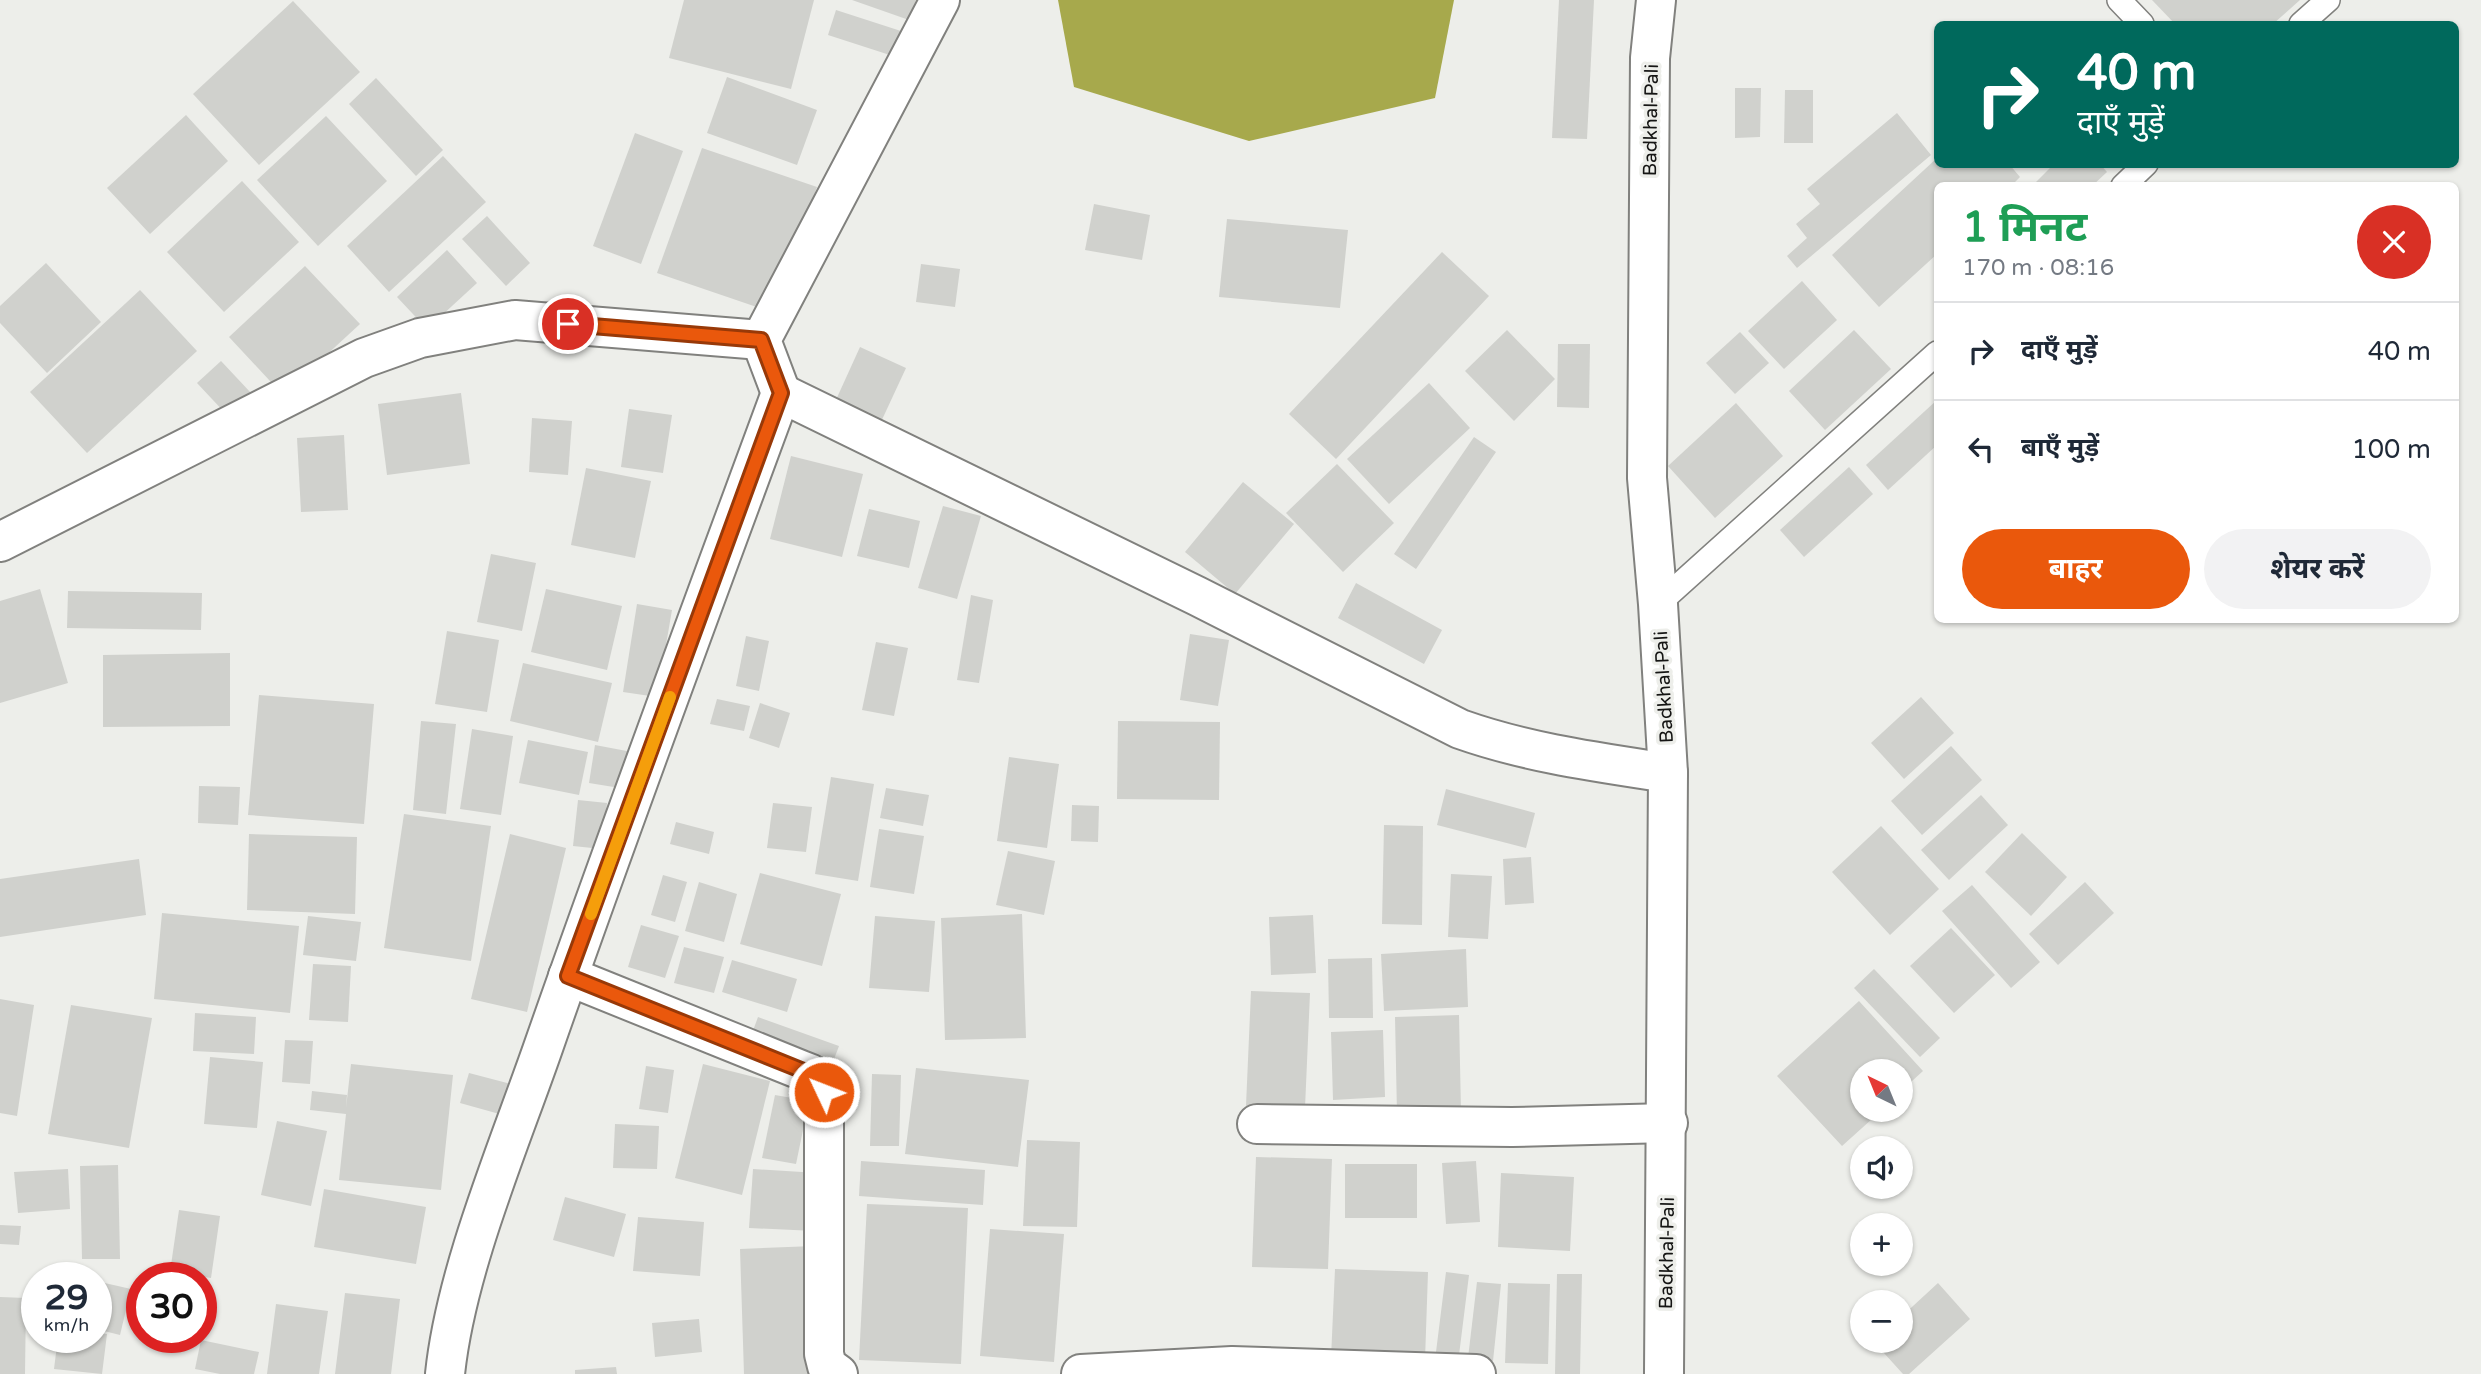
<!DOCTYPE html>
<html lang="hi">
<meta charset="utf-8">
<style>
:root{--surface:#fff;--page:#f2f2f3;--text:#1f2937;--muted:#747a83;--line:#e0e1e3;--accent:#ea580c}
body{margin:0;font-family:"Varela Round","Noto Sans Devanagari",sans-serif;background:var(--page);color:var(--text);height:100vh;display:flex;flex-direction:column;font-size:26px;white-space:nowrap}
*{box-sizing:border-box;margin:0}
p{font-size:23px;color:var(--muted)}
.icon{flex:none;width:38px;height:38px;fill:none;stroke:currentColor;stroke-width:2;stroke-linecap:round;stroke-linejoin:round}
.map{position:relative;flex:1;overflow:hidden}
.sheet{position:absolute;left:1934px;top:182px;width:525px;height:441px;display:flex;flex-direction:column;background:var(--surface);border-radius:10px;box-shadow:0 2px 5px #0004}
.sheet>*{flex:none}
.top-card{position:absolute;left:1934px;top:21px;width:525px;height:147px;border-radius:10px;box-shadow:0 2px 5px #0004;background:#00695c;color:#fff;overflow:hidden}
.needle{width:46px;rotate:317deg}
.buttons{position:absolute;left:1850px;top:1059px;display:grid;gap:14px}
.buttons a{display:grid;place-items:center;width:63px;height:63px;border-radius:50%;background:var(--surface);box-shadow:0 2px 5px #0004;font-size:35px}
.speed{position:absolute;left:21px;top:1262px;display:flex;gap:14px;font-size:35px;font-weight:700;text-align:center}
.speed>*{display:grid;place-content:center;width:91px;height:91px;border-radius:50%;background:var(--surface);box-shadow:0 2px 5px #0004;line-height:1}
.speed small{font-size:18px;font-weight:400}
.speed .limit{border:10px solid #d22;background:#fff;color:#111}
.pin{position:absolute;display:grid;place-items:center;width:60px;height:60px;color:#fff;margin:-30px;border:4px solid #fff;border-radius:50%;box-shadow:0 2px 7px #0007}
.me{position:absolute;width:77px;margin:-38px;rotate:313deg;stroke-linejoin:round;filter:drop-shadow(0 0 5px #0008)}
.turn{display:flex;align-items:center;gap:24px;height:147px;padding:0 28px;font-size:32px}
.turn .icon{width:91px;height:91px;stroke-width:2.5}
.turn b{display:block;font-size:49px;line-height:60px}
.round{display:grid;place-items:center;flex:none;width:74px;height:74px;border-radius:37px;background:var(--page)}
.headline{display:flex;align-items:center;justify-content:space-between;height:119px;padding:0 28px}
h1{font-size:42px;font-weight:700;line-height:52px;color:#1e9e55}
.button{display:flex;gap:14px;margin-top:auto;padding:14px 28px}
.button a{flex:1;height:80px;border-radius:42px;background:var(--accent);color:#fff;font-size:28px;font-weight:700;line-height:80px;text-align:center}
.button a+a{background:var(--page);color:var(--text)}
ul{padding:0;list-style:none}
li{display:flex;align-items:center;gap:21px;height:98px;padding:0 28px;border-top:2px solid var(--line)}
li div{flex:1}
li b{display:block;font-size:26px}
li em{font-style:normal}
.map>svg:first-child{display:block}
.water{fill:#a7a94c}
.building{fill:#d0d1cd}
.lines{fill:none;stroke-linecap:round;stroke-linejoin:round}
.lane-casing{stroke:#81817e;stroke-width:26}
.street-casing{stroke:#81817e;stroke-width:42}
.secondary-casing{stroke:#81817e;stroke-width:42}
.lane{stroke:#fff;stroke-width:23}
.street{stroke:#fff;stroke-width:38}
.secondary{stroke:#fff;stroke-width:38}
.route-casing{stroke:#983908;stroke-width:18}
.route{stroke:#ea580c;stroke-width:12}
.slow{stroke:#f59e0b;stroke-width:12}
.labels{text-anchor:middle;stroke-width:7;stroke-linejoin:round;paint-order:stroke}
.street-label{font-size:19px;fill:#151514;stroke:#edeeea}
</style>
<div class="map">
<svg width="2481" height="1374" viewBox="0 0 2481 1374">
<rect width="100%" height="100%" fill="#edeeea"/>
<!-- water -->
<path class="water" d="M 1058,0 L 1454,0 L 1435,98 L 1249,141 L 1074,87 Z"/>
<!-- building -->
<g class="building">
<path d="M 684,0 L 814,0 L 791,89 L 669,58 Z"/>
<path d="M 852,0 L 916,0 L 909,20 Z"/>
<path d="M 1559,0 L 1594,0 L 1587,139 L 1552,138 Z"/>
<path d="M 2152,0 L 2300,0 L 2273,24 L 2175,24 Z"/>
<path d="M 293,1 L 360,72 L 259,165 L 193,94 Z"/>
<path d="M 836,10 L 904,32 L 896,57 L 828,35 Z"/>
<path d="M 727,77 L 817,110 L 797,165 L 707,133 Z"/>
<path d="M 376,78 L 443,150 L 416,176 L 349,104 Z"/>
<path d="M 1735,88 L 1761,88 L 1760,137 L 1735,138 Z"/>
<path d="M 1785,90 L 1813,90 L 1813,143 L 1784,143 Z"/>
<path d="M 1897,113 L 1931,155 L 1797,268 L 1787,256 L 1807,238 L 1796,224 L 1820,204 L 1807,189 Z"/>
<path d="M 186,115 L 228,161 L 150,234 L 107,188 Z"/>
<path d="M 326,116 L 387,181 L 318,246 L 257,180 Z"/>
<path d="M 635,133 L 683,151 L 641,264 L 593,246 Z"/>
<path d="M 702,148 L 817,187 L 774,313 L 657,273 Z"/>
<path d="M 443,156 L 486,202 L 389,292 L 347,246 Z"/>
<path d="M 1937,158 L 1937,164 L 2009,164 L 2020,177 L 2011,186 L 1937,186 L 1937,254 L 1879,307 L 1832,255 Z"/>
<path d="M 2054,164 L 2100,164 L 2107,172 L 2092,186 L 2032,186 Z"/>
<path d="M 242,181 L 299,242 L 224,312 L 167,252 Z"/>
<path d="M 1094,204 L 1150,215 L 1142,260 L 1085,250 Z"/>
<path d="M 487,216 L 530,263 L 506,286 L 462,239 Z"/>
<path d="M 1227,219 L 1348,230 L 1340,308 L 1219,297 Z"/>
<path d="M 447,250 L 477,283 L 427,329 L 397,297 Z"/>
<path d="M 1442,252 L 1489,296 L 1336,459 L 1289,414 Z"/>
<path d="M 46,263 L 101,322 L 47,373 L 0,323 L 0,306 Z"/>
<path d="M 921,264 L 960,269 L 955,307 L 916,302 Z"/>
<path d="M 305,266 L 360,324 L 283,395 L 229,337 Z"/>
<path d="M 1802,281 L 1837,320 L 1784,369 L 1748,331 Z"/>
<path d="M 140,290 L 197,351 L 87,453 L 30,392 Z"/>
<path d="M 1507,330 L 1555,379 L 1514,421 L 1465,371 Z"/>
<path d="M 1854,330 L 1891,369 L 1825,430 L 1789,391 Z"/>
<path d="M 1740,332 L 1769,363 L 1735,394 L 1706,363 Z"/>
<path d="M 1558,344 L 1590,344 L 1589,408 L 1557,407 Z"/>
<path d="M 860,347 L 906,368 L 880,424 L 835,402 Z"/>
<path d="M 221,361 L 251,393 L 227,415 L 197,383 Z"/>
<path d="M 1429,383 L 1470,428 L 1389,504 L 1347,459 Z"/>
<path d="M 461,393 L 470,464 L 387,475 L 378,404 Z"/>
<path d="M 1937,400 L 1937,445 L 1888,490 L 1866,465 Z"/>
<path d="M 1736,403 L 1783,456 L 1715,518 L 1668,466 Z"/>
<path d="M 629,409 L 672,415 L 663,473 L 621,467 Z"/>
<path d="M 532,418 L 572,421 L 568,475 L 529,472 Z"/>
<path d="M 344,435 L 348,510 L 301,512 L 297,438 Z"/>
<path d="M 1474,437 L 1496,452 L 1416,569 L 1394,554 Z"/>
<path d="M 791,456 L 863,474 L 842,557 L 770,539 Z"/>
<path d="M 1337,464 L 1394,523 L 1343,572 L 1286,513 Z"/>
<path d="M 1849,467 L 1873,494 L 1804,557 L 1780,530 Z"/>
<path d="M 586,468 L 651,481 L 635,558 L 571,545 Z"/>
<path d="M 1243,482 L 1294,524 L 1235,594 L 1185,552 Z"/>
<path d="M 943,506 L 981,516 L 957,599 L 918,588 Z"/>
<path d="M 869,509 L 920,521 L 909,568 L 857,556 Z"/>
<path d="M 491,554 L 536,563 L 522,631 L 477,622 Z"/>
<path d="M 1356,583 L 1442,630 L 1424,664 L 1338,618 Z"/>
<path d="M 40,589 L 68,683 L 0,703 L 0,601 Z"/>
<path d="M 546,589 L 622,606 L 607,670 L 531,652 Z"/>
<path d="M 68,591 L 202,593 L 201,630 L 67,628 Z"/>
<path d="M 971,595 L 993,600 L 979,683 L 957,680 Z"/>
<path d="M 637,604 L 672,610 L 657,697 L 623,692 Z"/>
<path d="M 447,631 L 499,640 L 487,712 L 435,704 Z"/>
<path d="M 1190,634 L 1229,640 L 1218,706 L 1180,700 Z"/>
<path d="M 746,636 L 769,641 L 759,691 L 736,686 Z"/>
<path d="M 876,642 L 908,648 L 894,716 L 862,710 Z"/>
<path d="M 230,653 L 230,726 L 103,727 L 103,655 Z"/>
<path d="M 523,663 L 612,683 L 598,742 L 510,721 Z"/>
<path d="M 259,695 L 374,704 L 364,824 L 248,815 Z"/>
<path d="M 1921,697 L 1954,733 L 1904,779 L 1871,743 Z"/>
<path d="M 717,699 L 750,706 L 744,731 L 710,724 Z"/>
<path d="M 760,703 L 790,713 L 779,748 L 749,738 Z"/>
<path d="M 421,721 L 456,724 L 446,814 L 413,810 Z"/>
<path d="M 1118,721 L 1220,722 L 1219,800 L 1117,799 Z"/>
<path d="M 472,729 L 513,736 L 501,815 L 460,809 Z"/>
<path d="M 528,740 L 588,752 L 579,795 L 519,783 Z"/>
<path d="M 595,745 L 632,752 L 626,789 L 589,783 Z"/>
<path d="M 1951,746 L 1982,780 L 1922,835 L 1891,801 Z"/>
<path d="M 1009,757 L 1059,764 L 1047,848 L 997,841 Z"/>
<path d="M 831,777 L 874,784 L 858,881 L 815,874 Z"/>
<path d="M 199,786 L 240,787 L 238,825 L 198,823 Z"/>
<path d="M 886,788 L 929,795 L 923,826 L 880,818 Z"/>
<path d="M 1446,789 L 1535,813 L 1526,848 L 1437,825 Z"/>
<path d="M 1981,795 L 2008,825 L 1949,880 L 1921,850 Z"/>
<path d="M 578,800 L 607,803 L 602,849 L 573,846 Z"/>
<path d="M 773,803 L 812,807 L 806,852 L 767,848 Z"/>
<path d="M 1072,805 L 1099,806 L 1098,842 L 1071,841 Z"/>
<path d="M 404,814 L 491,826 L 471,961 L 384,948 Z"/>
<path d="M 676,822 L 714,832 L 709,854 L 670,844 Z"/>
<path d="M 1384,825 L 1423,826 L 1422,925 L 1382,924 Z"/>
<path d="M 1881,826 L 1939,889 L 1890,935 L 1832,872 Z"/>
<path d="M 879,829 L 924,836 L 914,894 L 870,887 Z"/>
<path d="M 2022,833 L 2067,877 L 2031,916 L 1985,872 Z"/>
<path d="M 249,834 L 357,837 L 355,914 L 247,910 Z"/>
<path d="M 510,834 L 566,848 L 527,1012 L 471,999 Z"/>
<path d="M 1008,851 L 1055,861 L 1044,915 L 996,905 Z"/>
<path d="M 1531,857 L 1534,903 L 1505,905 L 1503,859 Z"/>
<path d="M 139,859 L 146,915 L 0,937 L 0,879 Z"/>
<path d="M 760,873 L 841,894 L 822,966 L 740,944 Z"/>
<path d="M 1451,874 L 1492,876 L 1488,939 L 1448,937 Z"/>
<path d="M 663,875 L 687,882 L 675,922 L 651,915 Z"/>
<path d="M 699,882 L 737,894 L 724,942 L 685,931 Z"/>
<path d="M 2085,882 L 2114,913 L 2058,965 L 2029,934 Z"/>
<path d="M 1972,885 L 2040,962 L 2011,988 L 1942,911 Z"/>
<path d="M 162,913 L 299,926 L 290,1013 L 154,999 Z"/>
<path d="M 1022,914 L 1026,1038 L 945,1040 L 941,918 Z"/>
<path d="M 1313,915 L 1316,973 L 1271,975 L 1269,917 Z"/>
<path d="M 308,916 L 361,922 L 356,961 L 303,955 Z"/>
<path d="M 875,916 L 935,921 L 929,992 L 869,988 Z"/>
<path d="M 641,925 L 679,936 L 665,978 L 628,967 Z"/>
<path d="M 1951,928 L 1995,975 L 1954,1013 L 1910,966 Z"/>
<path d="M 684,947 L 724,957 L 714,993 L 674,983 Z"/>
<path d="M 1466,949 L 1468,1007 L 1384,1011 L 1381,954 Z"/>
<path d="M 1372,958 L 1373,1018 L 1329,1018 L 1328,959 Z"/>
<path d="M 732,960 L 797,979 L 787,1012 L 722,992 Z"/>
<path d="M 313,964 L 351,966 L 348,1022 L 309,1020 Z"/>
<path d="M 1874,969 L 1940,1038 L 1920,1057 L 1854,988 Z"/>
<path d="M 1251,991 L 1310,993 L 1305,1108 L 1246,1106 Z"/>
<path d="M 0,999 L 34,1005 L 17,1116 L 0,1113 Z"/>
<path d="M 1859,1001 L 1923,1071 L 1900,1092 L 1900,1071 L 1862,1071 L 1862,1110 L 1882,1110 L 1842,1146 L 1777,1076 Z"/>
<path d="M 71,1005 L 152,1018 L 129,1148 L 48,1134 Z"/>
<path d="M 195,1013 L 256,1017 L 254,1054 L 193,1051 Z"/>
<path d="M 1459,1015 L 1461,1112 L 1397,1114 L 1395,1017 Z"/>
<path d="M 758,1017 L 839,1046 L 828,1075 L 747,1047 Z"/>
<path d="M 1383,1030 L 1385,1097 L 1333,1100 L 1331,1032 Z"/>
<path d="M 285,1040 L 313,1041 L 310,1084 L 282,1082 Z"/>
<path d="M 210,1057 L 263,1062 L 257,1128 L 204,1124 Z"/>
<path d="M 351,1064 L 453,1075 L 441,1190 L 339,1180 L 346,1114 L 310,1110 L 312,1091 L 347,1095 L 346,1108 Z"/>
<path d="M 703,1064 L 770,1081 L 742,1195 L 675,1178 Z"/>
<path d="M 646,1066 L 674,1070 L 668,1113 L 639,1109 Z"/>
<path d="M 916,1068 L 1029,1080 L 1018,1167 L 905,1154 Z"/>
<path d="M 469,1073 L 511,1084 L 503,1115 L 460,1103 Z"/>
<path d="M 872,1074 L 901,1075 L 899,1146 L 870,1146 Z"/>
<path d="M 775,1095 L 809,1101 L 796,1164 L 762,1158 Z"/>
<path d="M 277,1121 L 327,1131 L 311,1206 L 261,1195 Z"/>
<path d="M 615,1124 L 659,1126 L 657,1169 L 613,1168 Z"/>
<path d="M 1027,1140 L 1080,1142 L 1077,1227 L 1023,1226 Z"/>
<path d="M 1256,1157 L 1332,1159 L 1328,1269 L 1252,1267 Z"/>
<path d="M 861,1161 L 985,1170 L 983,1205 L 859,1196 Z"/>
<path d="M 1476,1161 L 1480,1222 L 1446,1224 L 1442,1163 Z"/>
<rect x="1345" y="1164" width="72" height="54"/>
<path d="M 118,1165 L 120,1259 L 82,1259 L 80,1166 Z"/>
<path d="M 68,1169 L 70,1209 L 18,1213 L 14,1172 Z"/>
<path d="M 753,1169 L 818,1173 L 815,1231 L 749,1228 Z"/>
<path d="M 1501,1173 L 1574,1177 L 1570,1251 L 1498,1247 Z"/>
<path d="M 324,1189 L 426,1207 L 416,1264 L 314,1247 Z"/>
<path d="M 565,1197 L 626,1214 L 614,1257 L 553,1240 Z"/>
<path d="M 867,1204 L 968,1208 L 961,1364 L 859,1360 Z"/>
<path d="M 179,1210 L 220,1216 L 211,1278 L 170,1272 Z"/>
<path d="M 638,1217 L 704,1222 L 700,1276 L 633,1271 Z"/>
<path d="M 0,1225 L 21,1226 L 19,1245 L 0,1244 Z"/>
<path d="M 990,1229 L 1064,1234 L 1054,1362 L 980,1356 Z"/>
<path d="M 814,1246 L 817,1374 L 744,1374 L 740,1249 Z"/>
<path d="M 1335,1269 L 1428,1272 L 1425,1360 L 1331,1358 Z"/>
<path d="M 1446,1272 L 1469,1275 L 1459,1355 L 1436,1352 Z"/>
<path d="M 1557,1274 L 1582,1274 L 1580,1374 L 1555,1374 Z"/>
<path d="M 96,1281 L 131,1289 L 120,1335 L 96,1329 Z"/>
<path d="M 1477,1282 L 1501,1284 L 1493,1361 L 1468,1358 Z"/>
<path d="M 1508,1283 L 1550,1284 L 1548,1364 L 1505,1363 Z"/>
<path d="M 1938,1283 L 1970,1319 L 1909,1374 L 1903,1374 L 1874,1342 L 1900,1340 L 1900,1318 Z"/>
<path d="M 345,1293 L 400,1299 L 391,1374 L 335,1374 Z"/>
<path d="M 0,1297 L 26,1298 L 25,1374 L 0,1374 Z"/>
<path d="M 276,1304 L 328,1311 L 319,1374 L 267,1374 Z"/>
<path d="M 699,1319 L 702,1352 L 655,1357 L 652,1323 Z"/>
<path d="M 96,1333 L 107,1334 L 102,1374 L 54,1369 L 58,1337 L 96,1337 Z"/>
<path d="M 201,1340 L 259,1352 L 254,1374 L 220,1374 L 195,1369 Z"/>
<path d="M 616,1367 L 617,1374 L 575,1374 L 575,1370 Z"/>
</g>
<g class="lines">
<!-- lane casing -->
<g class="lane-casing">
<g id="lane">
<path d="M 2119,0 L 2142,24"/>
<path d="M 2301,24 L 2328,0"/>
<path d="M 2123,186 L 2146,164"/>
<path d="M 1658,604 L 1937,353"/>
</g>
</g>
<!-- street casing -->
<g class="street-casing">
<g id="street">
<path d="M 781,393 L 761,340 L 940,0"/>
<path d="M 0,542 L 364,358 L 420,338 L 515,320 L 761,340"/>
<path d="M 568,976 L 801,1070 L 811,1074 L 824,1092 L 824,1354 L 827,1366 L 838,1374"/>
<path d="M 1257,1124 L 1512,1127 L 1668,1123"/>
<path d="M 445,1374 C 456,1269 509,1146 544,1045 C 620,827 701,610 781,393 L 1197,596 L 1460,729 C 1528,753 1596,762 1668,773"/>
<path d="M 1081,1374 L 1232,1366 L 1476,1374"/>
</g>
</g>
<!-- secondary casing -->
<g class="secondary-casing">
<path id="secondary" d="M 1656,0 L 1650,58 L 1647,478 L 1658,604 L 1668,773 L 1664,1374"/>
</g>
<!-- lane -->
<use href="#lane" class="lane"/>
<!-- street -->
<use href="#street" class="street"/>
<!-- secondary -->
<use href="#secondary" class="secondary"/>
</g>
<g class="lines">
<!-- route casing -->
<g class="route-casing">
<path id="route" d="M 568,324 L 761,340 L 781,393 L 568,976 L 811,1074 L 824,1092"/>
</g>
<!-- route -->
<use href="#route" class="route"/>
<!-- slow -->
<path class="slow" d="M 591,914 L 670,697"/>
</g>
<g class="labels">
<!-- street labels -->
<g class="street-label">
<text transform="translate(1650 120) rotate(-89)" y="7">Badkhal-Pali</text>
<text transform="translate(1663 687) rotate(-93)" y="7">Badkhal-Pali</text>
<text transform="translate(1666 1253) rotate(-89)" y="7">Badkhal-Pali</text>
</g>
</g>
</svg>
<div class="buttons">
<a><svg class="needle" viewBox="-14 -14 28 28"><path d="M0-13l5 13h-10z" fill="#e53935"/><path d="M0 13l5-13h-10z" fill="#747a83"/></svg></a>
<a><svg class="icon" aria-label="sound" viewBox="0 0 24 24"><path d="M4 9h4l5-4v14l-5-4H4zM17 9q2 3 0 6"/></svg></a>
<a>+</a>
<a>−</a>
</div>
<div class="speed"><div>29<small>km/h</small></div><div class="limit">30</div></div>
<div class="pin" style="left:568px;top:324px;background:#d93025"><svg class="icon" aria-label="arrive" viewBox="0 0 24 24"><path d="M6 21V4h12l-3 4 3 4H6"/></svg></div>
<svg class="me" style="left:824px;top:1092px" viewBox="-20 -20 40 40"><circle r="17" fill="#ea580c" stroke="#fff" stroke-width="3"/><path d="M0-11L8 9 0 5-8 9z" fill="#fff"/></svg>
<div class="top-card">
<div class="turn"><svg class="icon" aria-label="right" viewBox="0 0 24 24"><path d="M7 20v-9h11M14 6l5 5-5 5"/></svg><div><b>40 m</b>दाएँ मुड़ें</div></div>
</div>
<section class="sheet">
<div class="headline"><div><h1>1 मिनट</h1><p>170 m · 08:16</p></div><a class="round" style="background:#d93025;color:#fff"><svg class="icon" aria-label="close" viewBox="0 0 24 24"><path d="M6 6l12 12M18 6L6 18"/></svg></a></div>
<ul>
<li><svg class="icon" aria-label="right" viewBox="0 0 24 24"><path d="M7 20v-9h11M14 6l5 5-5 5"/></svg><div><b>दाएँ मुड़ें</b></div><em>40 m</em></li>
<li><svg class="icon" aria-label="left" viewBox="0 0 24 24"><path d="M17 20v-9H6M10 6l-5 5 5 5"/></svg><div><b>बाएँ मुड़ें</b></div><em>100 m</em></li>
</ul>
<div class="button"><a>बाहर</a><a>शेयर करें</a></div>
</section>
</div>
